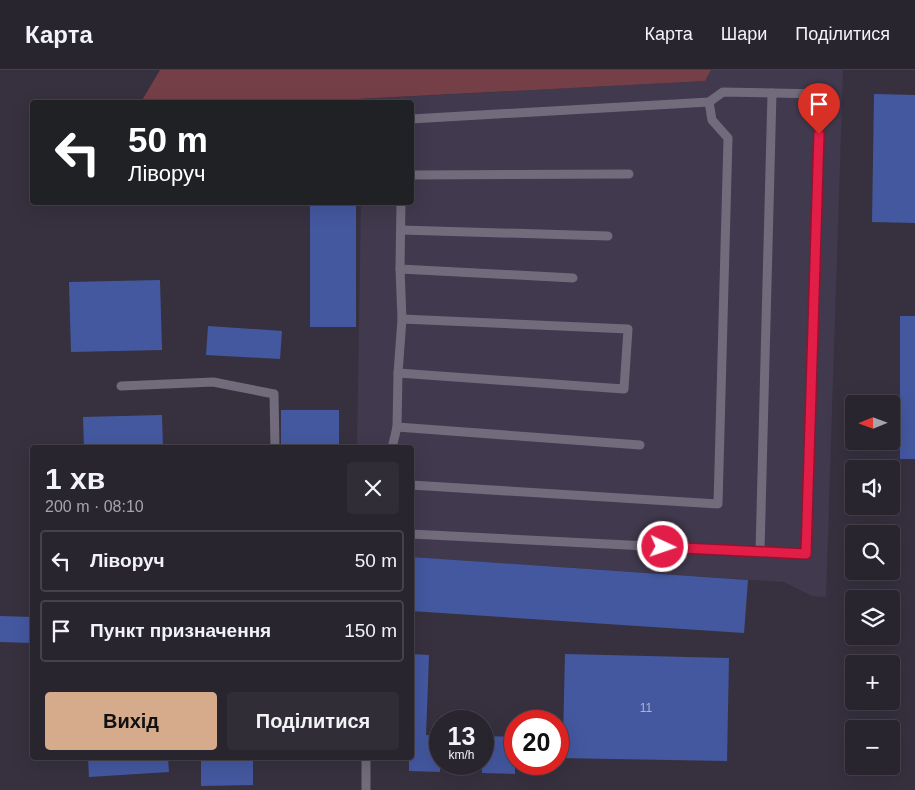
<!DOCTYPE html>
<html lang="uk">
<meta charset="utf-8">
<style>
:root{--surface:#29252f;--page:#312d37;--text:#f1f3f6;--muted:#a5a5aa;--line:#45424b;--accent:#d6ab8b}
body{margin:0;font-family:Arial,sans-serif;background:var(--page);color:var(--text);height:100vh;display:flex;flex-direction:column;font-size:19px;white-space:nowrap}
*{box-sizing:border-box;margin:0}
p{font-size:16px;color:var(--muted)}
.icon{flex:none;width:28px;height:28px;fill:none;stroke:currentColor;stroke-width:2;stroke-linecap:round;stroke-linejoin:round}
.map{position:relative;flex:1;overflow:hidden}
.drawer{position:absolute;left:30px;top:375px;width:384px;height:315px;display:flex;flex-direction:column;background:var(--surface);border-radius:5px;box-shadow:0 5px 20px #0002,0 0 0 1px var(--line)}
.drawer>*{flex:none}
.banner{position:absolute;left:30px;top:30px;width:384px;height:105px;border-radius:5px;box-shadow:0 5px 20px #0002,0 0 0 1px var(--line);background:#202124;color:#fff;overflow:hidden}
.needle{width:32px;rotate:269deg}
.buttons{position:absolute;left:845px;top:325px;display:grid;gap:10px}
.buttons a{display:grid;place-items:center;width:55px;height:55px;border-radius:5px;background:var(--surface);box-shadow:0 5px 20px #0002,0 0 0 1px var(--line);font-size:25px}
.speed{position:absolute;left:429px;top:640px;display:flex;gap:10px;font-size:25px;font-weight:700;text-align:center}
.speed>*{display:grid;place-content:center;width:65px;height:65px;border-radius:50%;background:var(--surface);box-shadow:0 5px 20px #0002,0 0 0 1px var(--line);line-height:1}
.speed small{font-size:12px;font-weight:400}
.speed .limit{border:8px solid #d22;background:#fff;color:#111}
.pin{position:absolute;display:grid;place-items:center;width:42px;height:42px;color:#fff;margin:-51px -21px;border-radius:50% 50% 50% 0;rotate:-45deg;box-shadow:0 0 5px #0007}
.pin .icon{rotate:45deg}
.me{position:absolute;width:55px;margin:-28px;rotate:93deg;stroke-linejoin:round;filter:drop-shadow(0 0 4px #0008)}
.turn{display:flex;align-items:center;gap:18px;height:105px;padding:0 15px;font-size:22px}
.turn .icon{width:65px;height:65px;stroke-width:2.5}
.turn b{display:block;font-size:35px;line-height:42px}
.round{display:grid;place-items:center;flex:none;width:52px;height:52px;border-radius:5px;background:var(--page)}
.headline{display:flex;align-items:center;justify-content:space-between;height:85px;padding:0 15px}
h1{font-size:30px;font-weight:600;line-height:38px}
.primary-button{display:flex;gap:10px;margin-top:auto;padding:10px 15px}
.primary-button a{flex:1;height:58px;border-radius:5px;background:var(--accent);color:#111;font-size:20px;font-weight:600;line-height:58px;text-align:center}
.primary-button a+a{background:var(--page);color:var(--text)}
ul{padding:0;list-style:none}
li{display:flex;align-items:center;gap:15px;height:62px;margin:0 10px 8px;padding:0 5px;border:2px solid var(--line);border-radius:5px}
li div{flex:1}
li b{display:block;font-size:19px}
li em{font-style:normal}
header{display:flex;align-items:center;gap:30px;box-sizing:border-box;height:70px;padding:0 25px;background:var(--surface);border-bottom:1px solid var(--line)}
header strong{font-size:24px}
nav{display:flex;gap:28px;margin-inline-start:auto;font-size:18px}
.map>svg:first-child{display:block}
.built{fill:#41394d}
.green{fill:#753f48}
.building{fill:#4458a0}
.lines{fill:none;stroke-linecap:round;stroke-linejoin:round}
.lane{stroke:#716b7b;stroke-width:9}
.route-casing{stroke:#92132f;stroke-width:12}
.route{stroke:#e11d48;stroke-width:9}
.labels{text-anchor:middle;stroke-width:4;stroke-linejoin:round;paint-order:stroke}
.number-label{font-size:12px;fill:#b1b3cc}
</style>
<header>
<strong>Карта</strong>
<nav><a>Карта</a><a>Шари</a><a>Поділитися</a></nav>
</header>
<div class="map">
<svg width="915" height="720" viewBox="0 0 915 720">
<rect width="100%" height="100%" fill="#37313f"/>
<!-- built -->
<path class="built" d="M 711,0 L 843,0 L 826,527 L 812,526 L 784,512 L 411,487 L 411,378 L 357,378 L 361,133 L 411,132 L 411,32 L 363,32 L 363,29 L 705,11 Z"/>
<!-- green -->
<path class="green" d="M 160,0 L 711,0 L 705,11 L 299,32 L 141,32 Z"/>
<!-- building -->
<g class="building">
<path d="M 874,24 L 915,25 L 915,153 L 872,152 Z"/>
<rect x="310" y="132" width="46" height="125"/>
<path d="M 160,210 L 162,280 L 71,282 L 69,212 Z"/>
<rect x="900" y="246" width="15" height="143"/>
<path d="M 208,256 L 282,261 L 280,289 L 206,285 Z"/>
<rect x="281" y="340" width="58" height="38"/>
<path d="M 162,345 L 163,378 L 84,378 L 83,347 Z"/>
<path d="M 411,487 L 748,510 L 744,563 L 411,541 Z"/>
<path d="M 0,546 L 32,547 L 32,573 L 0,572 Z"/>
<path d="M 411,584 L 429,585 L 426,665 L 440,666 L 440,702 L 409,701 L 409,688 L 411,688 Z"/>
<path d="M 565,584 L 729,588 L 727,691 L 558,688 L 558,668 L 563,668 Z"/>
<path d="M 482,666 L 515,667 L 515,704 L 482,703 Z"/>
<path d="M 88,688 L 168,688 L 169,702 L 89,707 Z"/>
<path d="M 201,688 L 253,688 L 253,715 L 201,716 Z"/>
</g>
<g class="lines">
<!-- lane -->
<g class="lane">
<path d="M 411,49 L 709,32 L 723,22 L 820,24 L 806,484 L 411,464"/>
<path d="M 411,105 L 629,104"/>
<path d="M 401,160 L 608,166"/>
<path d="M 400,199 L 573,208"/>
<path d="M 398,303 L 624,319 L 628,259 L 402,249"/>
<path d="M 121,316 L 213,312 L 274,324 L 275,378"/>
<path d="M 397,357 L 640,375"/>
<path d="M 392,378 L 397,357 L 398,303 L 402,249 L 400,199 L 401,132"/>
<path d="M 411,415 L 718,434 L 728,68 L 712,50 L 709,32"/>
<path d="M 760,481 L 772,23"/>
<path d="M 366,720 L 366,688"/>
</g>
</g>
<g class="lines">
<!-- route casing -->
<g class="route-casing">
<path id="route" d="M 663,477 L 806,484 L 819,64"/>
</g>
<!-- route -->
<use href="#route" class="route"/>
</g>
<g class="labels">
<!-- number labels -->
<g class="number-label">
<text x="646" y="642">11</text>
</g>
</g>
</svg>
<div class="buttons">
<a><svg class="needle" viewBox="-14 -14 28 28"><path d="M0-13l5 13h-10z" fill="#e53935"/><path d="M0 13l5-13h-10z" fill="#a5a5aa"/></svg></a>
<a><svg class="icon" aria-label="sound" viewBox="0 0 24 24"><path d="M4 9h4l5-4v14l-5-4H4zM17 9q2 3 0 6"/></svg></a>
<a><svg class="icon" aria-label="search" viewBox="0 0 24 24"><circle cx="10" cy="10" r="6"/><path d="M15 15l6 6"/></svg></a>
<a><svg class="icon" aria-label="layers" viewBox="0 0 24 24"><path d="M12 4l9 5-9 5-9-5zM3 14l9 5 9-5"/></svg></a>
<a>+</a>
<a>−</a>
</div>
<div class="speed"><div>13<small>km/h</small></div><div class="limit">20</div></div>
<div class="pin" style="left:819px;top:64px;background:#d93025"><svg class="icon" aria-label="arrive" viewBox="0 0 24 24"><path d="M6 21V4h12l-3 4 3 4H6"/></svg></div>
<svg class="me" style="left:663px;top:477px" viewBox="-20 -20 40 40"><circle r="17" fill="#e11d48" stroke="#fff" stroke-width="3"/><path d="M0-11L8 9 0 5-8 9z" fill="#fff"/></svg>
<div class="banner">
<div class="turn"><svg class="icon" aria-label="left" viewBox="0 0 24 24"><path d="M17 20v-9H6M10 6l-5 5 5 5"/></svg><div><b>50 m</b>Ліворуч</div></div>
</div>
<section class="drawer">
<div class="headline"><div><h1>1 хв</h1><p>200 m · 08:10</p></div><a class="round"><svg class="icon" aria-label="close" viewBox="0 0 24 24"><path d="M6 6l12 12M18 6L6 18"/></svg></a></div>
<ul>
<li><svg class="icon" aria-label="left" viewBox="0 0 24 24"><path d="M17 20v-9H6M10 6l-5 5 5 5"/></svg><div><b>Ліворуч</b></div><em>50 m</em></li>
<li><svg class="icon" aria-label="arrive" viewBox="0 0 24 24"><path d="M6 21V4h12l-3 4 3 4H6"/></svg><div><b>Пункт призначення</b></div><em>150 m</em></li>
</ul>
<div class="primary-button"><a>Вихід</a><a>Поділитися</a></div>
</section>
</div>
